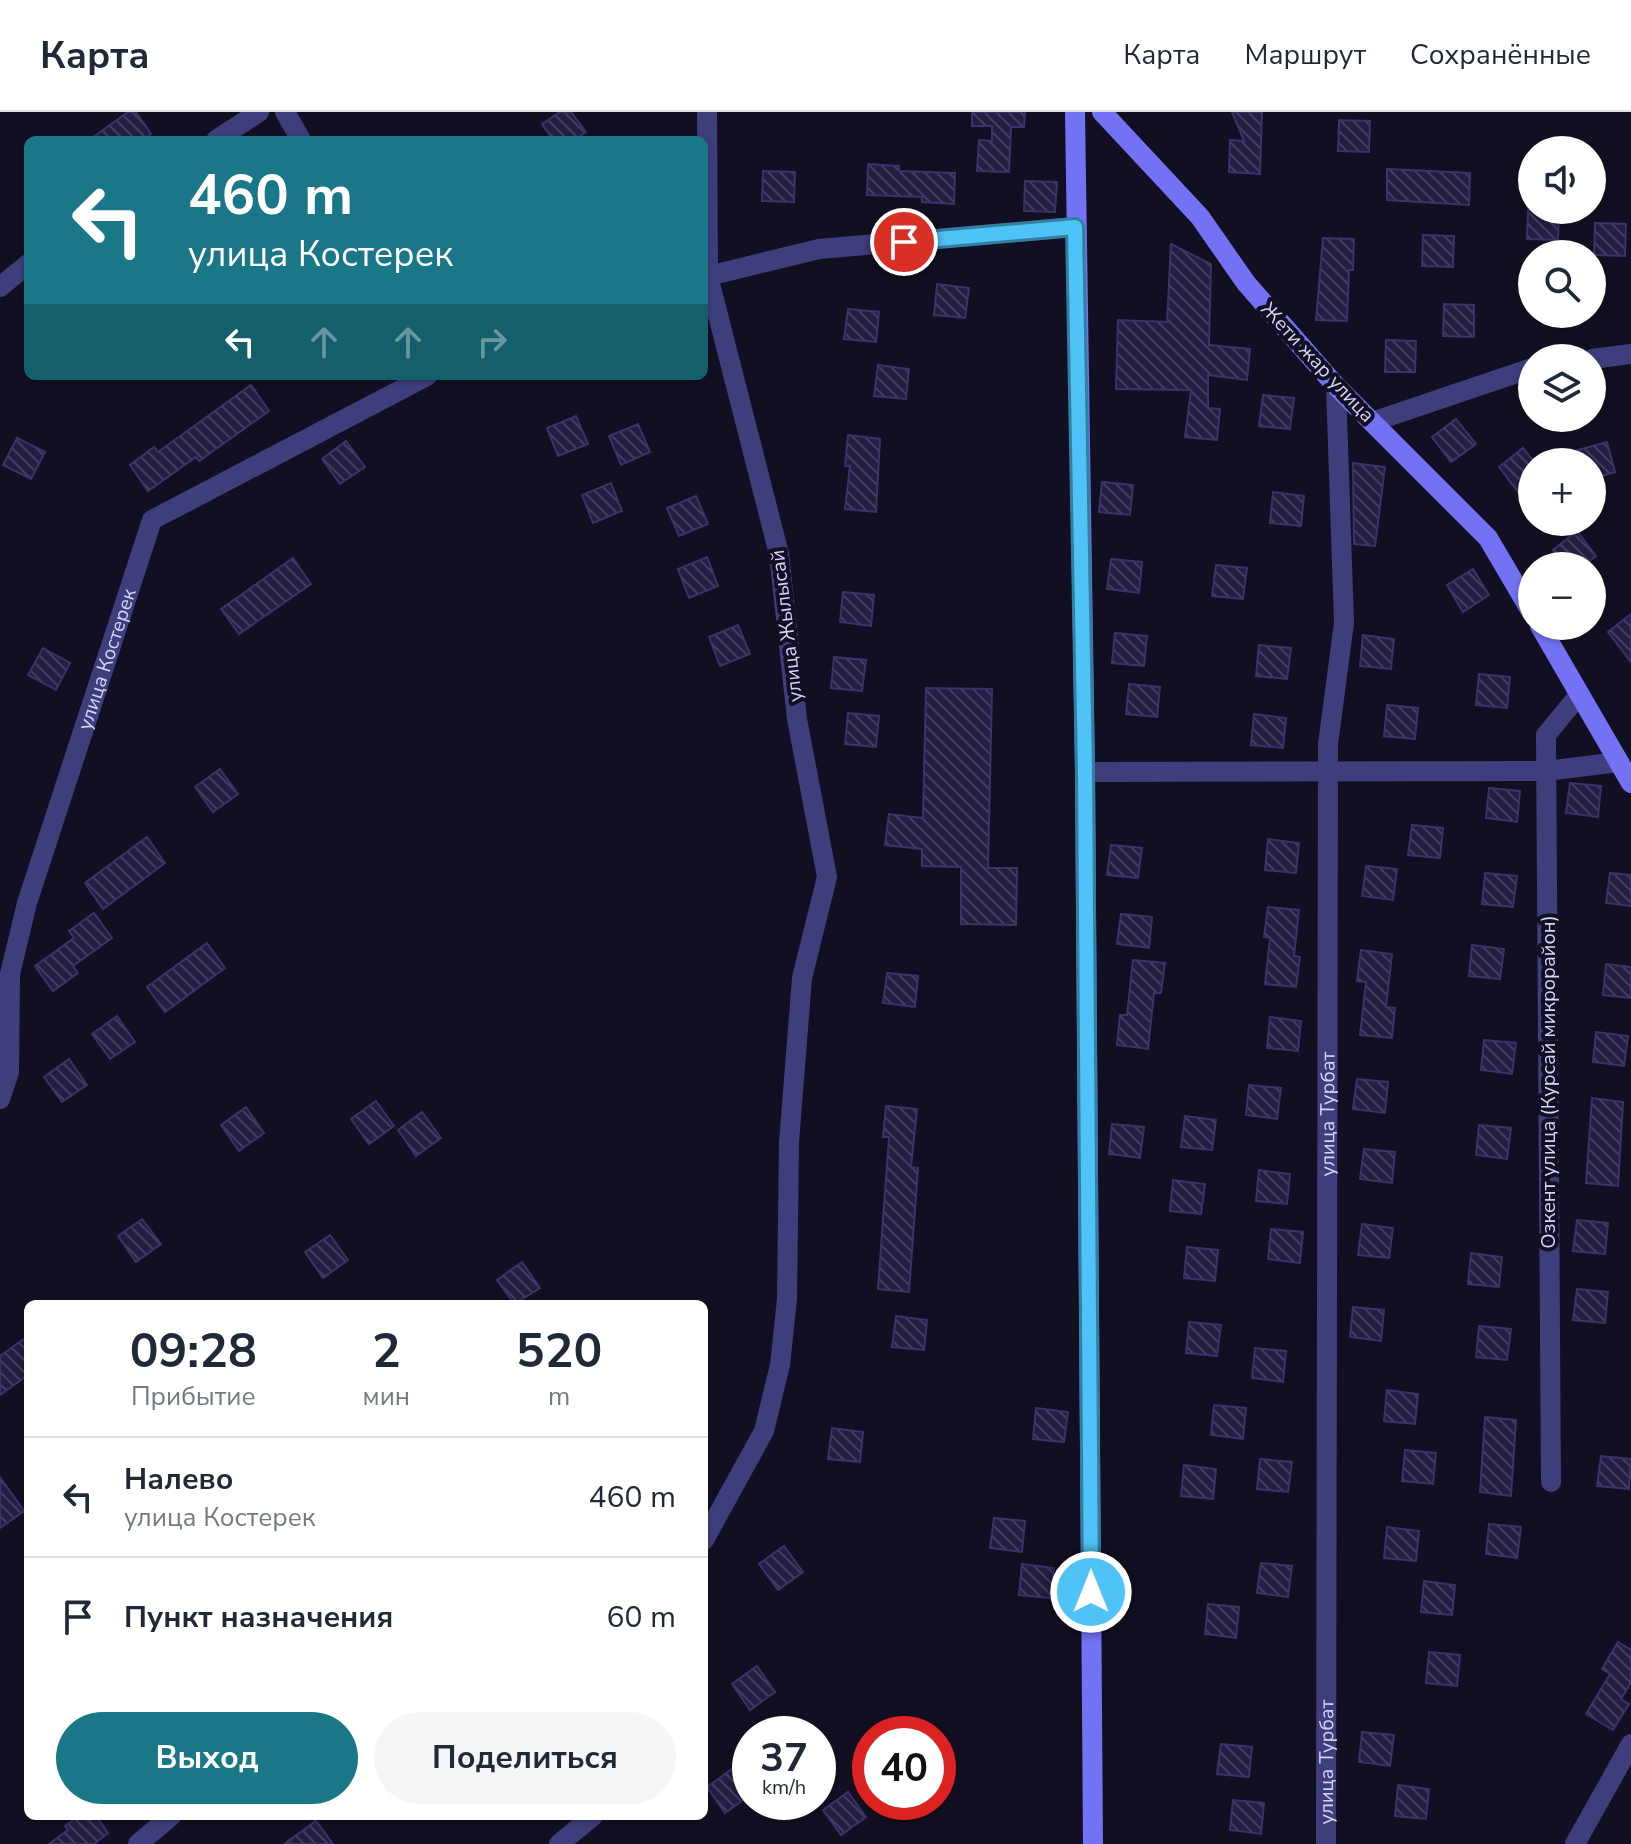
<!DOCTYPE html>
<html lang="ru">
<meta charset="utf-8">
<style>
:root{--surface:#fff;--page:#f6f6f7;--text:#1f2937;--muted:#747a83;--line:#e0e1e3;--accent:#197788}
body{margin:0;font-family:"Nunito Sans",sans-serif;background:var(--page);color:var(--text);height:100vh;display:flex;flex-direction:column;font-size:30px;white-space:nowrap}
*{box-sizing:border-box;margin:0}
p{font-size:26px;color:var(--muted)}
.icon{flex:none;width:44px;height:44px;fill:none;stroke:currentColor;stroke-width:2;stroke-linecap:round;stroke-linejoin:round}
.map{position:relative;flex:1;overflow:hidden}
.details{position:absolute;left:24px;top:1188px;width:684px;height:520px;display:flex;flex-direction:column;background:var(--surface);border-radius:12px;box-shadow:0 2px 6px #0004}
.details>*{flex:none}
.top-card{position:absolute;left:24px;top:24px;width:684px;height:244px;border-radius:12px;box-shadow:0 2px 6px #0004;background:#197788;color:#fff;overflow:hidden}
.controls{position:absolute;left:1518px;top:24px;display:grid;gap:16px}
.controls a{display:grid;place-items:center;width:88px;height:88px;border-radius:50%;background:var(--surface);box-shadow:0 2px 6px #0004;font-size:40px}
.speed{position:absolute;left:732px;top:1604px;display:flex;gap:16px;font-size:40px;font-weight:700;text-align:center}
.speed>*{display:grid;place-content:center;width:104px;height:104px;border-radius:50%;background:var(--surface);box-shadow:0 2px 6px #0004;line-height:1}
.speed small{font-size:20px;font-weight:400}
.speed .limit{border:12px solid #d22;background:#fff;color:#111}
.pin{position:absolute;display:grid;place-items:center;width:68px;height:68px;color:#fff;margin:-34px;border:4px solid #fff;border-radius:50%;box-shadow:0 2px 8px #0007}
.me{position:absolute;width:88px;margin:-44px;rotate:0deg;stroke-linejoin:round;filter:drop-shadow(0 0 6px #0008)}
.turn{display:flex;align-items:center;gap:28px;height:168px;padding:0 32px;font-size:36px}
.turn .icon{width:104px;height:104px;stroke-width:2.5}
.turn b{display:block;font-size:56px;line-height:68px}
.lanes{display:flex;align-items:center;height:76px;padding:0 32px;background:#0003;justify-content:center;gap:40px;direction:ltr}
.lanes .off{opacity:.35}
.eta{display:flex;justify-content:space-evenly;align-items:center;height:136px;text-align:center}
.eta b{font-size:48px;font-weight:700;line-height:56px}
.button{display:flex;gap:16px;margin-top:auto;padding:16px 32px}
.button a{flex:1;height:92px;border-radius:48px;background:var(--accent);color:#fff;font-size:32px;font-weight:700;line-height:92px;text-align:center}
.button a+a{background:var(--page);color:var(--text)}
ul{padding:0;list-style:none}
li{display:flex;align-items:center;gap:24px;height:120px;padding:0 32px;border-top:2px solid var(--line)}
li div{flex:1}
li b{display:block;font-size:30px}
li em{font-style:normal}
header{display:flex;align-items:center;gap:48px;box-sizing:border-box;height:112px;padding:0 40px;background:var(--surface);border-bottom:2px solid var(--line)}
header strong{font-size:38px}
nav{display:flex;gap:44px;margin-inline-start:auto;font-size:28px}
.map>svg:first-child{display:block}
.building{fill:url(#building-back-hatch);stroke:#3b316b;stroke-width:2}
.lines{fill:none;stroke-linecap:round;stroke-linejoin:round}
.street{stroke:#3f3e7d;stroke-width:20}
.secondary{stroke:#7372f4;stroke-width:20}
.route-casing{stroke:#337fa1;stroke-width:20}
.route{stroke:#4fc3f7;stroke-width:14}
.labels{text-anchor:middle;stroke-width:8;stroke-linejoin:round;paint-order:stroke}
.street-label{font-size:20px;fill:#d7d3fc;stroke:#120f22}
</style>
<header>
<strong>Карта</strong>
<nav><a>Карта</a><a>Маршрут</a><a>Сохранённые</a></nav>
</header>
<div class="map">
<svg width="1631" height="1732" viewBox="0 0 1631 1732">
<defs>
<pattern id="building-back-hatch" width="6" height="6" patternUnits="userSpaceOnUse" patternTransform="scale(2)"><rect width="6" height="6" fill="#241d41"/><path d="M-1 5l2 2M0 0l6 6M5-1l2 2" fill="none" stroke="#433d5d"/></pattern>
</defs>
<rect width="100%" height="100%" fill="#120f22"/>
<!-- building -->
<g class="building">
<path d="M 128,0 L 136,0 L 151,22 L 143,28 L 89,28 Z"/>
<path d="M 560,0 L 571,0 L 586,20 L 574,28 L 553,28 L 542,12 Z"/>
<path d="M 972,0 L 1025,0 L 1024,15 L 1011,15 L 1009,60 L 977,59 L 979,28 L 992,29 L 992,14 L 972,14 Z"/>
<path d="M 1232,0 L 1262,0 L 1260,62 L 1229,60 L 1230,28 L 1244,29 Z"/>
<path d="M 1339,8 L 1370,9 L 1369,40 L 1338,39 Z"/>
<path d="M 868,52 L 899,54 L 899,59 L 955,61 L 954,92 L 922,90 L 922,85 L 867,83 Z"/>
<path d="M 1387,57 L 1470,61 L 1469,93 L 1387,88 Z"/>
<path d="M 763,59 L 795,60 L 794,90 L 762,89 Z"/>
<path d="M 1025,69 L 1057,70 L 1055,100 L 1024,99 Z"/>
<path d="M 1528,98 L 1559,98 L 1558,128 L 1527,127 Z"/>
<path d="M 1595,111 L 1626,112 L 1625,144 L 1594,143 Z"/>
<path d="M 1423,123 L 1454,124 L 1453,155 L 1422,154 Z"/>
<path d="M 1323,126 L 1354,127 L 1353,158 L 1349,158 L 1347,209 L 1316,208 Z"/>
<path d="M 1171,132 L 1211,152 L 1209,233 L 1250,237 L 1247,268 L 1208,263 L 1208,296 L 1220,297 L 1217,328 L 1185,325 L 1191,278 L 1116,277 L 1118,208 L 1167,210 Z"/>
<path d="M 937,172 L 969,176 L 965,206 L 934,203 Z"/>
<path d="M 1444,192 L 1474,193 L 1474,225 L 1443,224 Z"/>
<path d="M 848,197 L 879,200 L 876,230 L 844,227 Z"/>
<path d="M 1386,228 L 1416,229 L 1415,260 L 1385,260 Z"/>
<path d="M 878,253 L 909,257 L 906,287 L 874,284 Z"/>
<path d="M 251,273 L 269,299 L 199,349 L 196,345 L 148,379 L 130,353 L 154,335 L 158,340 Z"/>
<path d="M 1263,283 L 1294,286 L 1290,317 L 1259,314 Z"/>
<path d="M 576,304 L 588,332 L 558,344 L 547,316 Z"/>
<path d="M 1456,307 L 1476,332 L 1451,350 L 1432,325 Z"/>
<path d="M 638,312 L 650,340 L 621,353 L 609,324 Z"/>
<path d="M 848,323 L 880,327 L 876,400 L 845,397 L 850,354 L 845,354 Z"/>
<path d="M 17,326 L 45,340 L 31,367 L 3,353 Z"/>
<path d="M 346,329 L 365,355 L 340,372 L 322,347 Z"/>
<path d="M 1607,330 L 1615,360 L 1592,367 L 1592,350 L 1552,350 L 1552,345 Z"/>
<path d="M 1523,336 L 1532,347 L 1532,369 L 1518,380 L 1499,355 Z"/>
<path d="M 1353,351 L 1385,355 L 1375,434 L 1354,432 Z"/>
<path d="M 1102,370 L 1133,373 L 1130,403 L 1099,400 Z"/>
<path d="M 611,371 L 622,399 L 593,411 L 582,383 Z"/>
<path d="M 1273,380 L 1304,384 L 1301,414 L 1270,411 Z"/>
<path d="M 696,384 L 708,412 L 679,424 L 667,396 Z"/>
<path d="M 1577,419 L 1596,444 L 1583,454 L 1565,454 L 1553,438 Z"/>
<path d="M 707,445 L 718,474 L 689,486 L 678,457 Z"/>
<path d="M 293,446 L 311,472 L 239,522 L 221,497 Z"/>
<path d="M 1111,447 L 1142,450 L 1139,481 L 1107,477 Z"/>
<path d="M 1216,453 L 1247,456 L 1243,487 L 1212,484 Z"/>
<path d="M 1473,457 L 1489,483 L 1463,500 L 1447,473 Z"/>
<path d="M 843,480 L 874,483 L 871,514 L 840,510 Z"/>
<path d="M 1631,502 L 1631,550 L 1608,520 Z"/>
<path d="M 738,513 L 750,542 L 720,554 L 709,525 Z"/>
<path d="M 1115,521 L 1147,524 L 1144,554 L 1112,551 Z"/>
<path d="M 1363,523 L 1394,527 L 1391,557 L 1360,554 Z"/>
<path d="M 1259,533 L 1291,536 L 1287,567 L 1256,564 Z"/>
<path d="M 43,536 L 70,551 L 56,578 L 28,563 Z"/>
<path d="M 834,545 L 866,548 L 862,579 L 831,576 Z"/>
<path d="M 1479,562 L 1510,565 L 1507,596 L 1476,593 Z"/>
<path d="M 1129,572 L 1160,575 L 1157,605 L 1126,602 Z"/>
<path d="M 926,576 L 992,577 L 988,756 L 1017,756 L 1016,813 L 961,812 L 961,755 L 922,754 L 922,737 L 885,733 L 889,702 L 923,706 Z"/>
<path d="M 1387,593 L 1418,596 L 1415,627 L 1384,624 Z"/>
<path d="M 848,601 L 879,604 L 876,635 L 845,632 Z"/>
<path d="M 1254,602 L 1286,606 L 1283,636 L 1251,633 Z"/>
<path d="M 220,657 L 238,682 L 213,700 L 195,675 Z"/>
<path d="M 1570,671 L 1601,674 L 1598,705 L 1566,701 Z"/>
<path d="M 1489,676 L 1520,679 L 1517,710 L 1486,706 Z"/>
<path d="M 1412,713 L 1443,716 L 1440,746 L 1408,743 Z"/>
<path d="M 147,725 L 165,751 L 103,797 L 85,771 Z"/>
<path d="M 1268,727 L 1299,731 L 1296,761 L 1265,758 Z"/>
<path d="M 1111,733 L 1142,736 L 1138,766 L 1107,763 Z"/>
<path d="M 1366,754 L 1397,757 L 1393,788 L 1362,784 Z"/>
<path d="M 1485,761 L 1517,764 L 1513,795 L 1482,792 Z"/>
<path d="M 1610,761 L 1631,763 L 1631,794 L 1606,791 Z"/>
<path d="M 1268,795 L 1299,798 L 1294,844 L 1300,845 L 1296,875 L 1265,872 L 1270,826 L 1264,825 Z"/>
<path d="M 94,801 L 112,826 L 73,854 L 78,861 L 53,879 L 35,854 L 74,826 L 69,819 Z"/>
<path d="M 1121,802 L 1152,805 L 1149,836 L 1117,832 Z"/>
<path d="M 207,831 L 225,856 L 165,900 L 147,875 Z"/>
<path d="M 1472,833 L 1504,837 L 1500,867 L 1469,864 Z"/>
<path d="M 1361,838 L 1392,842 L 1386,895 L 1395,896 L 1392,926 L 1360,923 L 1366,870 L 1357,869 Z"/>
<path d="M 1133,848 L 1165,851 L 1161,881 L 1154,881 L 1148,937 L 1117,933 L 1120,903 L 1127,903 Z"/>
<path d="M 1606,852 L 1631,855 L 1631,886 L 1603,883 Z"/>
<path d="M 887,861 L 918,864 L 915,895 L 883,891 Z"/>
<path d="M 117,904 L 135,930 L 110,947 L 92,922 Z"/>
<path d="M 1270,905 L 1301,909 L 1298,939 L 1267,936 Z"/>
<path d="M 1596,920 L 1628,924 L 1624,954 L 1593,950 Z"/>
<path d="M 1484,928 L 1516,931 L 1512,962 L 1481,958 Z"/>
<path d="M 69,947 L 87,973 L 62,990 L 44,965 Z"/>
<path d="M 1357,967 L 1388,970 L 1385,1001 L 1353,997 Z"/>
<path d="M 1249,973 L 1281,976 L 1277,1007 L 1246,1003 Z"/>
<path d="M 1592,986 L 1623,990 L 1618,1074 L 1586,1071 Z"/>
<path d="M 376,989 L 394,1014 L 369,1032 L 351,1007 Z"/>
<path d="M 886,994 L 917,997 L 911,1055 L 918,1056 L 909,1180 L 878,1177 L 889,1025 L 883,1025 Z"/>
<path d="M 246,995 L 264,1021 L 239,1039 L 221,1013 Z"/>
<path d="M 422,1000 L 441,1026 L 416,1044 L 398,1018 Z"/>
<path d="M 1185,1004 L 1216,1008 L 1212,1038 L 1181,1035 Z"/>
<path d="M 1112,1012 L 1144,1015 L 1140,1046 L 1109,1042 Z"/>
<path d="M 1479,1013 L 1511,1016 L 1507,1047 L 1476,1043 Z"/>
<path d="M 1364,1037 L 1395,1040 L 1392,1071 L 1360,1067 Z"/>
<path d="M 1259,1058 L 1290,1062 L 1287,1092 L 1256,1089 Z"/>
<path d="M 1173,1068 L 1205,1072 L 1201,1102 L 1170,1099 Z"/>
<path d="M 142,1107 L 161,1132 L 136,1150 L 118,1124 Z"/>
<path d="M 1577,1108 L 1608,1111 L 1605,1142 L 1573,1139 Z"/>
<path d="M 1362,1112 L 1393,1116 L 1389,1146 L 1358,1143 Z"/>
<path d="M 1271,1117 L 1303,1120 L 1300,1151 L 1268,1147 Z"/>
<path d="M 330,1123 L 348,1148 L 323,1166 L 305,1140 Z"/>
<path d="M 1187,1135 L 1218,1138 L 1215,1169 L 1184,1166 Z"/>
<path d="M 1471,1141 L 1502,1145 L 1499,1175 L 1468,1172 Z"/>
<path d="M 522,1150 L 540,1176 L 514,1192 L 497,1168 Z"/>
<path d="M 1577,1177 L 1608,1180 L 1605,1211 L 1573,1208 Z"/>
<path d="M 1353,1195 L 1384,1198 L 1381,1229 L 1350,1225 Z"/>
<path d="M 896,1204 L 927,1208 L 924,1238 L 892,1235 Z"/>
<path d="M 1189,1210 L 1221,1213 L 1217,1244 L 1186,1241 Z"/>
<path d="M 1479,1214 L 1511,1217 L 1507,1248 L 1476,1245 Z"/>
<path d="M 28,1224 L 28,1263 L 0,1283 L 0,1244 Z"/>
<path d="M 1255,1236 L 1286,1239 L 1283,1270 L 1252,1266 Z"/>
<path d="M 1387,1278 L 1418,1282 L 1415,1312 L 1384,1309 Z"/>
<path d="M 1214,1293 L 1246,1296 L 1243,1327 L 1211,1323 Z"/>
<path d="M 1036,1296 L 1068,1300 L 1064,1330 L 1033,1327 Z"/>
<path d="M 1485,1305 L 1516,1308 L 1511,1384 L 1480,1380 Z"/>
<path d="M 832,1316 L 863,1320 L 860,1350 L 828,1347 Z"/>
<path d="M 1405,1338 L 1436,1341 L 1433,1372 L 1402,1369 Z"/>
<path d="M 1601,1344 L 1631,1347 L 1629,1377 L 1597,1374 Z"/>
<path d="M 1260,1347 L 1292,1350 L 1288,1380 L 1257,1377 Z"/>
<path d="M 1184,1353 L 1216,1357 L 1213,1387 L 1181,1384 Z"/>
<path d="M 0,1365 L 24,1399 L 0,1416 Z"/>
<path d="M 994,1406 L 1025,1409 L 1022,1440 L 990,1436 Z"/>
<path d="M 1489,1412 L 1521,1415 L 1517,1446 L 1486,1442 Z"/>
<path d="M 1387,1415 L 1419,1419 L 1416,1449 L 1384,1446 Z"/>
<path d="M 784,1434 L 803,1460 L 778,1478 L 759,1452 Z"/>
<path d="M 1261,1451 L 1292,1454 L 1288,1485 L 1257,1481 Z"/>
<path d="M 1022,1452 L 1054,1456 L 1050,1486 L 1019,1483 Z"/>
<path d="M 1424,1469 L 1455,1473 L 1452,1503 L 1421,1500 Z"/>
<path d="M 1208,1492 L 1239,1495 L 1236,1526 L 1205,1522 Z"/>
<path d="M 1618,1530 L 1631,1538 L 1631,1570 L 1621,1587 L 1629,1592 L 1613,1618 L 1586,1602 L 1610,1562 L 1602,1557 Z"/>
<path d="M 1429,1540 L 1460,1543 L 1457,1574 L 1426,1571 Z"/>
<path d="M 757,1554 L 775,1580 L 750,1598 L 732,1572 Z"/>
<path d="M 1362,1620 L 1394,1623 L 1390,1654 L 1359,1650 Z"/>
<path d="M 1221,1632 L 1252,1635 L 1249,1665 L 1217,1662 Z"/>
<path d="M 732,1657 L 750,1683 L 725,1701 L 707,1675 Z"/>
<path d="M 1398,1673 L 1429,1677 L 1426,1707 L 1395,1704 Z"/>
<path d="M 848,1680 L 866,1705 L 841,1723 L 823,1698 Z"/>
<path d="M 1233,1688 L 1264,1691 L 1261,1722 L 1230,1718 Z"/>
<path d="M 79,1704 L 96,1704 L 108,1721 L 94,1732 L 49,1732 L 68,1718 L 65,1714 Z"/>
<path d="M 316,1709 L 333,1732 L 284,1732 Z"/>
</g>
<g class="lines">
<!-- street -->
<g class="street">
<path d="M 285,0 L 301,28"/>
<path d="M 216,28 L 259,0"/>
<path d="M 704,165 L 819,137 L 1075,115"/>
<path d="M 0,175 L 28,152"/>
<path d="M 1592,247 L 1631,242"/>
<path d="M 1372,310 L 1532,256"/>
<path d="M 1085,660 L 1546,659 L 1619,650"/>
<path id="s1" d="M 0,987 L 9,960 L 10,862 L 27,791 L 152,408 L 427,264"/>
<path d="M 1551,1370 L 1546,623 L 1579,583"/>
<path d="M 704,1428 L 764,1319 L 780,1253 L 787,1187 L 789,1030 L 802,866 L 827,765 L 797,607 L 779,442 L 708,164 L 707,0"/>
<path d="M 138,1732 L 171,1704"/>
<path d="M 559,1732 L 593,1704"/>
<path id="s2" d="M 1326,1732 L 1328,632 L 1344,511 L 1336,274"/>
<path d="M 1575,1732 L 1631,1632"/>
</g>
<!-- secondary -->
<g class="secondary">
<path d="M 1075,0 L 1085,660 L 1093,1732"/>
<path d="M 1102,0 L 1200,105 L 1246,171 L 1336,274 L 1488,426 L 1532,501"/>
<path d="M 1540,514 L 1631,671"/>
</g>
</g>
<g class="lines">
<!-- route casing -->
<g class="route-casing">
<path id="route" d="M 904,130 L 1075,115 L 1085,660 L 1091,1480"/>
</g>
<!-- route -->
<use href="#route" class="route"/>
</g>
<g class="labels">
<!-- street labels -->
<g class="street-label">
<text transform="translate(1318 250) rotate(47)" y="7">Жети жар улица</text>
<text transform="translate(786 514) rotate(-97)" y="7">улица Жылысай</text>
<text dy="7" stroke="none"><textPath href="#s1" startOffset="456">улица Костерек</textPath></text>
<text transform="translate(1548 970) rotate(-90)" y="7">Озкент улица (Курсай микрорайон)</text>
<text dy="7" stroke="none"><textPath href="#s2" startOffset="730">улица Турбат</textPath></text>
<text dy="7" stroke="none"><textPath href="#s2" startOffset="82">улица Турбат</textPath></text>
</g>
</g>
</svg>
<div class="controls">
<a><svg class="icon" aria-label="sound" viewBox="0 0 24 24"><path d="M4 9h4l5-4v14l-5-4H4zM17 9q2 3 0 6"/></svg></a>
<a><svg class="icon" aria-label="search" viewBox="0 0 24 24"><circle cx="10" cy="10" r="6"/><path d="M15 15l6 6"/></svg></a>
<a><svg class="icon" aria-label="layers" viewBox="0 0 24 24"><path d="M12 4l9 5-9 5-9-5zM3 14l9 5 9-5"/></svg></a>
<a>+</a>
<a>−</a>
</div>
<div class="speed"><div>37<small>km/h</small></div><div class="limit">40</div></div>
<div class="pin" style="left:904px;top:130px;background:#d93025"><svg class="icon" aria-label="arrive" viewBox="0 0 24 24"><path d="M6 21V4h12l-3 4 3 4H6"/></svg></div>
<svg class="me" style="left:1091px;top:1480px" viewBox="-20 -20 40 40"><circle r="17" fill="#4fc3f7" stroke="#fff" stroke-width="3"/><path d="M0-11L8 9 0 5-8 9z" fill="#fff"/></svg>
<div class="top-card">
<div class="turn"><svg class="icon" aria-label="left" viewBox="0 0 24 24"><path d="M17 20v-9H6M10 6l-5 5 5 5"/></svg><div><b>460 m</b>улица Костерек</div></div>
<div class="lanes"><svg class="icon" aria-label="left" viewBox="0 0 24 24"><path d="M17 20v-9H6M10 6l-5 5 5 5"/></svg><svg class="icon off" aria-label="ahead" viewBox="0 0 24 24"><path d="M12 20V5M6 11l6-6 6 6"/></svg><svg class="icon off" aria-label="ahead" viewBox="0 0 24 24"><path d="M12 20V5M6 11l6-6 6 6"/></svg><svg class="icon off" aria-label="right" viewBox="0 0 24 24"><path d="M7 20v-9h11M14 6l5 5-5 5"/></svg></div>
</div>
<section class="details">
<div class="eta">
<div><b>09:28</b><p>Прибытие</p></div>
<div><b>2</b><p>мин</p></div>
<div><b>520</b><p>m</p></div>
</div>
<ul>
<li><svg class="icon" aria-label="left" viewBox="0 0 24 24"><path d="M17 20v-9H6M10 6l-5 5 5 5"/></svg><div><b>Налево</b><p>улица Костерек</p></div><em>460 m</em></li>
<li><svg class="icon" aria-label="arrive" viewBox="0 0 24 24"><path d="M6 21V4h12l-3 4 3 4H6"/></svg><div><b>Пункт назначения</b></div><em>60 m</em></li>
</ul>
<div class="button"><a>Выход</a><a>Поделиться</a></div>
</section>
</div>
